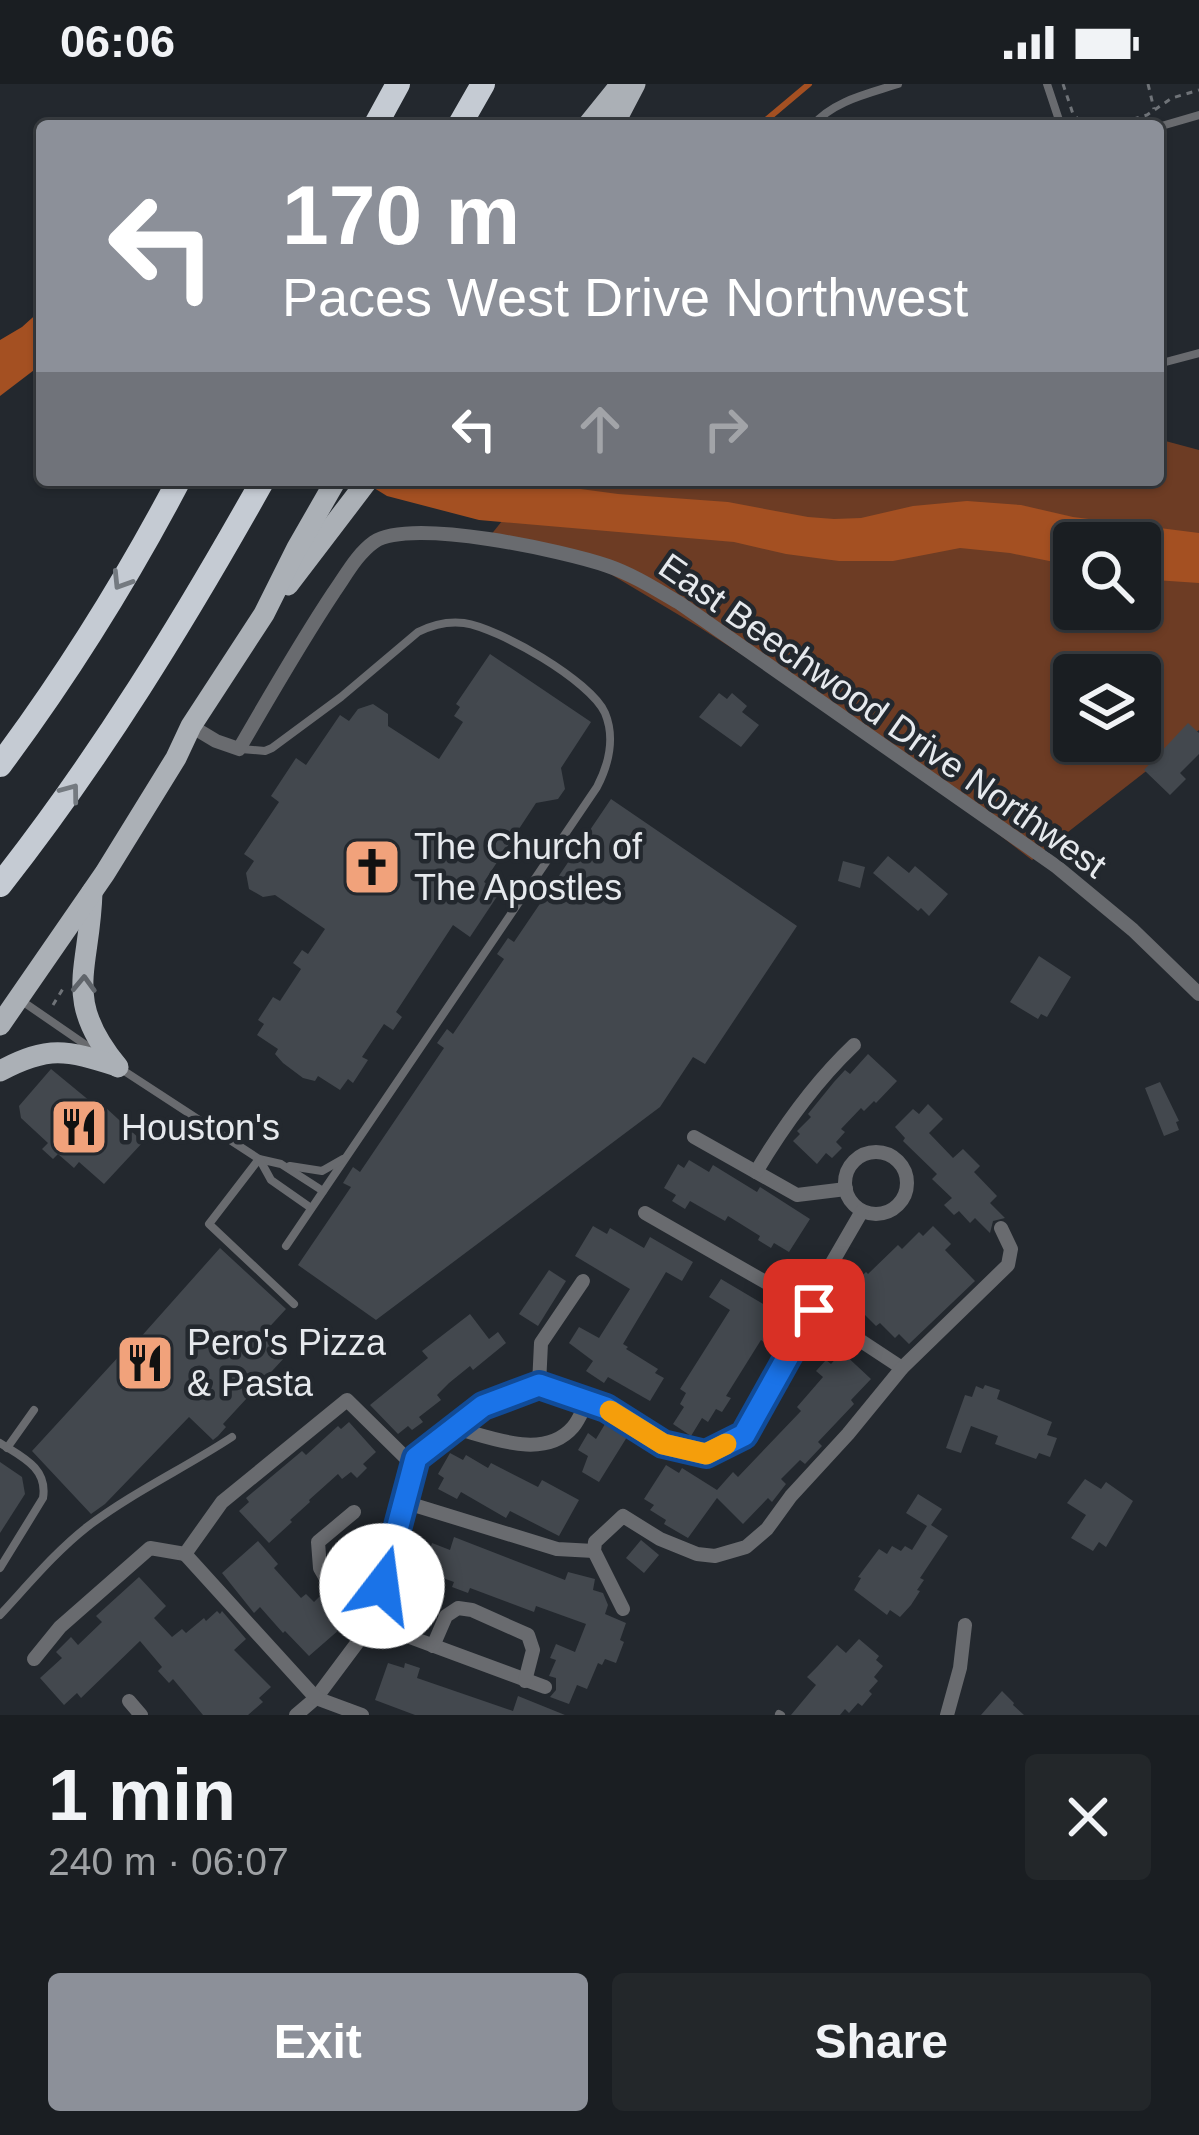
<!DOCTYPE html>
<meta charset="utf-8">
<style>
:root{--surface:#1a1e22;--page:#23272a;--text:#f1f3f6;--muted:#9fa2a5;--line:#383c40;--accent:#8c9099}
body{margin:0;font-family:Arial,sans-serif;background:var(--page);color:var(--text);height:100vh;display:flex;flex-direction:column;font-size:45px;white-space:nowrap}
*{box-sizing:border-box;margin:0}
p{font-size:39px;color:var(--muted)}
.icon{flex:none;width:66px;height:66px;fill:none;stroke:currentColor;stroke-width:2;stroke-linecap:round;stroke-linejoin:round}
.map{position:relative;height:1631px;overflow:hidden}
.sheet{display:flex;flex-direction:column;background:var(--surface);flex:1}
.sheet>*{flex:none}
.banner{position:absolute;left:36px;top:36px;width:1128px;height:366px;border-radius:12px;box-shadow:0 3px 9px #0004,0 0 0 3px var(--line);background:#8c9099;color:#fff;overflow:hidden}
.fabs{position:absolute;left:1053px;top:438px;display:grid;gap:24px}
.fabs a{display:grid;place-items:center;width:108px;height:108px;border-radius:12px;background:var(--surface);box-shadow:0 3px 9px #0004,0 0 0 3px var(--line);font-size:60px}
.pin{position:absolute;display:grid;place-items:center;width:102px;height:102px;color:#fff;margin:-51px;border-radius:24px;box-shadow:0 6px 18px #0006}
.me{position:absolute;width:132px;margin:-66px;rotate:15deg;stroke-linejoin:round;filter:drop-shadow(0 0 9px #0008)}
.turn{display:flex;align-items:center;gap:42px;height:252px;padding:0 48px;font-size:54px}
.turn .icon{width:156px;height:156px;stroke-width:2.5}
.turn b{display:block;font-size:84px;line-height:102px}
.lanes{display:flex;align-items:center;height:114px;padding:0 48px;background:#0003;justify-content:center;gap:60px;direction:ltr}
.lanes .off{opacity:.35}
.round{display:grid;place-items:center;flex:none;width:126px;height:126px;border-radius:12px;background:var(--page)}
.head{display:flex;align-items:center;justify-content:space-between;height:204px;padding:0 48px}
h1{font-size:72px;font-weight:700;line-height:90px}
.button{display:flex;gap:24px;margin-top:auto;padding:24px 48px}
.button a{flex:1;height:138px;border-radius:12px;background:var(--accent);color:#fff;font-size:48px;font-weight:700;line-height:138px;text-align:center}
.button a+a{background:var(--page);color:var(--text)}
.status{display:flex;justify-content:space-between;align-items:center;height:84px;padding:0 60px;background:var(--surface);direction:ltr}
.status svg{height:33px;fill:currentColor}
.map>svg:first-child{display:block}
.green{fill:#6d3c24;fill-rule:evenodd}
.water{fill:#a45022}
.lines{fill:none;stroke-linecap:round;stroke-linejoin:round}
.stream{stroke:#a45022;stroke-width:6}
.building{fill:#43484e}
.path{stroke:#6f7378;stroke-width:3;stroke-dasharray:6 6;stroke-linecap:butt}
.lane{stroke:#696b6f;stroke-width:8}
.street{stroke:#696b6f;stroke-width:14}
.primary{stroke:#abb0b6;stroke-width:21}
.highway{stroke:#c5cbd3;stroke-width:24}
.oneway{stroke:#747a80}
.oneway2{stroke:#60656b}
.route-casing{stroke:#114b97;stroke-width:30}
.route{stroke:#1a73e8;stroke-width:21}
.slow{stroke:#f59e0b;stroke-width:21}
.labels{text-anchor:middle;stroke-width:9;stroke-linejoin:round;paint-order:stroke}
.street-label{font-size:36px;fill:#e6e9ed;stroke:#23282e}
.poi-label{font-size:36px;fill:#e6e9ed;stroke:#23282e;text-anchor:start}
</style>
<div class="status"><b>06:06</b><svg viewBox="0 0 49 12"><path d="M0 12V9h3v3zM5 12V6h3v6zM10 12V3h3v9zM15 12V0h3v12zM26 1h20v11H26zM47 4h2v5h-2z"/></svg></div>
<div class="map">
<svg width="1199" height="1631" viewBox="0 0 1199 1631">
<rect width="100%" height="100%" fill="#23282e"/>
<!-- green -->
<path class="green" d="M 1158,355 L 1199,366 L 1199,646 L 1032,776 L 887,664 L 699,543 L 592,479 L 490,452 L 535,396 L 1158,396 ZM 1074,459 L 1140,459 L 1140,525 L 1074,525 ZM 1074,591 L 1140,591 L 1140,657 L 1074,657 Z"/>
<!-- water -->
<g class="water">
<path d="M 42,225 L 42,280 L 0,312 L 0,256 L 22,243 Z"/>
<path d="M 361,396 L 513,396 L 618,410 L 728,418 L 808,433 L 834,435 L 861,434 L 913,422 L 967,417 L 1021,421 L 1073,433 L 1199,449 L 1199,499 L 1140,495 L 1140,459 L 1074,459 L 1074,482 L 1010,469 L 960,464 L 893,477 L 839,477 L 786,470 L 734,458 L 479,436 L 387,412 Z"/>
</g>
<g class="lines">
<!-- stream -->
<path class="stream" d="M 759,42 L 809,0"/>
</g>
<!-- building -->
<g class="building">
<path d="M 490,570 L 591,638 L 561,684 L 565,705 L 558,715 L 536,719 L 484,798 L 500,808 L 470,853 L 453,841 L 396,928 L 402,933 L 393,946 L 384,940 L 362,973 L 368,976 L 353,999 L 348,995 L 340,1006 L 318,992 L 315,997 L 303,994 L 283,979 L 275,970 L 278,965 L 257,951 L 264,940 L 258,936 L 273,913 L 280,917 L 301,885 L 293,879 L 302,866 L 308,870 L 325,845 L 275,811 L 263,813 L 249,805 L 246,789 L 254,777 L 244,770 L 279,718 L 271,712 L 296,674 L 306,681 L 340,631 L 349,637 L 358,625 L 373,620 L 388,630 L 388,642 L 439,675 L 463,638 L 454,632 L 460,623 L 456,620 Z"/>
<path d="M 719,609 L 727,615 L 732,609 L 747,622 L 742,628 L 759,641 L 741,663 L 699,633 Z"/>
<path d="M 1188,639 L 1199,649 L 1199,670 L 1180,689 L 1186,695 L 1170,711 L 1144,686 Z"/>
<path d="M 611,715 L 797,842 L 705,980 L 693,973 L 660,1023 L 376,1236 L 298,1181 L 351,1103 L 343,1099 L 353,1083 L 360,1088 L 444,964 L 437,959 L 447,945 L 453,950 L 504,875 L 497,870 L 508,854 L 514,858 Z"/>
<path d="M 888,772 L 909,789 L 915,782 L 948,810 L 929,832 L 921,824 L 918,827 L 873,789 Z"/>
<path d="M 843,777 L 865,783 L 860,804 L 838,797 Z"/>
<path d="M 1039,872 L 1071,893 L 1047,933 L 1041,930 L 1038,935 L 1010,918 Z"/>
<path d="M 868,970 L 897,997 L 876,1019 L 874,1017 L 864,1027 L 861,1024 L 841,1045 L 845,1048 L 836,1058 L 842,1064 L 832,1074 L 826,1069 L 817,1080 L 793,1057 L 800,1050 L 797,1047 L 811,1033 L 808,1030 L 834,998 L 845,986 L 850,990 Z"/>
<path d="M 51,985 L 102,1027 L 105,1023 L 143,1058 L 104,1100 L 79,1078 L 74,1084 L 58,1070 L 53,1075 L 42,1065 L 48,1059 L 21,1034 L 19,1022 Z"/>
<path d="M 1160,998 L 1179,1037 L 1176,1038 L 1179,1046 L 1164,1052 L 1145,1004 Z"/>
<path d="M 928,1020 L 943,1035 L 929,1049 L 953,1074 L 963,1065 L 980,1082 L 974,1088 L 997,1112 L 990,1119 L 1005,1134 L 993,1137 L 990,1149 L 975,1134 L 970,1139 L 959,1127 L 954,1131 L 944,1121 L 952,1114 L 932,1095 L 937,1090 L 903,1057 L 905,1054 L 895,1043 L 913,1025 L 919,1030 Z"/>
<path d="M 689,1076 L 709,1088 L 713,1081 L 757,1108 L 760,1103 L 810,1135 L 789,1168 L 774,1159 L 771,1164 L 758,1156 L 760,1152 L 728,1132 L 725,1137 L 690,1117 L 685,1125 L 672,1117 L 676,1111 L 664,1104 L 678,1080 L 684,1084 Z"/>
<path d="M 593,1142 L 607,1150 L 610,1144 L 644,1164 L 650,1153 L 693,1178 L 682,1197 L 666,1188 L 623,1260 L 628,1263 L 626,1265 L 658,1285 L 655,1289 L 664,1294 L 650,1317 L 608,1293 L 604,1299 L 586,1287 L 593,1277 L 569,1259 L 579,1243 L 599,1254 L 630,1205 L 575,1172 Z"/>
<path d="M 933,1142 L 951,1160 L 945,1166 L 975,1197 L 909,1260 L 899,1250 L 895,1254 L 880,1239 L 876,1242 L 848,1214 L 860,1203 L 855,1198 L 866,1188 L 868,1190 L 898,1161 L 902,1165 L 919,1148 L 923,1152 Z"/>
<path d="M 220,1164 L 286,1225 L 262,1251 L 285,1273 L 223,1340 L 226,1343 L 218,1352 L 213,1356 L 189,1333 L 105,1420 L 91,1430 L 32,1367 L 121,1270 L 123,1273 Z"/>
<path d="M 549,1186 L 566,1197 L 538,1242 L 519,1230 Z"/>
<path d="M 721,1195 L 782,1231 L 773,1244 L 778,1247 L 769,1261 L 761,1256 L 726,1312 L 731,1314 L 722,1328 L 716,1325 L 708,1338 L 702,1334 L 691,1352 L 673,1340 L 684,1323 L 680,1320 L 686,1309 L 680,1305 L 730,1226 L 709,1213 Z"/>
<path d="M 470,1230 L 489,1255 L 498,1248 L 506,1259 L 473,1286 L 470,1282 L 449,1299 L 437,1311 L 441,1316 L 419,1333 L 423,1338 L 412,1346 L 408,1342 L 398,1350 L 370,1321 L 428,1274 L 422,1267 Z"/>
<path d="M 842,1268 L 871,1295 L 851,1316 L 854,1320 L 818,1358 L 822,1362 L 805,1380 L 800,1376 L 781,1395 L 786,1400 L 772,1418 L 768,1414 L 743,1440 L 717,1414 L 688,1454 L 664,1440 L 666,1436 L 650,1426 L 654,1421 L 644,1415 L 666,1381 L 679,1389 L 682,1384 L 717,1406 L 733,1388 L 738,1393 L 801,1327 L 797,1323 L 823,1293 L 816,1287 L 826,1276 L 831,1280 Z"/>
<path d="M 985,1301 L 1000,1306 L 997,1315 L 1052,1338 L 1047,1351 L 1057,1354 L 1050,1373 L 1039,1369 L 1036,1375 L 995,1360 L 998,1352 L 971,1342 L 961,1369 L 946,1364 L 965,1311 L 972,1313 L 976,1302 L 983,1305 Z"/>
<path d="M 349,1338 L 376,1368 L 363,1380 L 367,1384 L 357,1394 L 351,1388 L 342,1395 L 338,1390 L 309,1416 L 310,1418 L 290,1436 L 292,1438 L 269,1459 L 239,1427 L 249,1418 L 246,1414 L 302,1367 L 306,1371 L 338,1342 L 341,1345 Z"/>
<path d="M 605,1340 L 627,1353 L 599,1398 L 582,1388 L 588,1372 L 578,1366 L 588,1349 L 596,1355 Z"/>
<path d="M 450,1369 L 463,1376 L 466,1371 L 488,1384 L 491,1379 L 538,1403 L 542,1396 L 579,1416 L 559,1452 L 510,1427 L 506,1434 L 461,1408 L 457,1415 L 438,1405 L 444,1394 L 438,1390 Z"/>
<path d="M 0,1378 L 22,1393 L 25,1410 L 0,1449 Z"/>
<path d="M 1085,1395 L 1101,1405 L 1106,1398 L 1133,1417 L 1106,1463 L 1099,1458 L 1093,1467 L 1071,1454 L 1086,1431 L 1067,1419 Z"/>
<path d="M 918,1410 L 942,1425 L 931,1441 L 948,1452 L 920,1494 L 924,1496 L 917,1506 L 920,1507 L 911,1521 L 900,1533 L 890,1526 L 887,1531 L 854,1506 L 861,1494 L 858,1493 L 879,1465 L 887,1470 L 892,1462 L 901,1467 L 905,1462 L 912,1466 L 927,1442 L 906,1429 Z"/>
<path d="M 454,1453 L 565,1496 L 568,1488 L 595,1495 L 593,1506 L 603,1509 L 608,1521 L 605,1530 L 626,1539 L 620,1556 L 624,1558 L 616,1579 L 605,1575 L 602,1581 L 598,1579 L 587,1605 L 577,1601 L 569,1620 L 550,1613 L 556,1606 L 556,1594 L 549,1592 L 556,1576 L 550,1574 L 556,1560 L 575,1568 L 586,1540 L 536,1522 L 534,1528 L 470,1504 L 468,1509 L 452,1503 L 454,1498 L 440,1493 L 442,1486 L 425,1479 L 432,1459 L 450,1466 Z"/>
<path d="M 641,1456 L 659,1471 L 644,1489 L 626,1474 Z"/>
<path d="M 258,1457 L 278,1480 L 274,1484 L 301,1514 L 306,1510 L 314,1518 L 320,1512 L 331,1525 L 326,1529 L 340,1545 L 309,1572 L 285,1547 L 283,1549 L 260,1523 L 254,1529 L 222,1489 Z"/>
<path d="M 139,1493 L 166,1522 L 154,1534 L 172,1553 L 182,1545 L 186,1549 L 204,1534 L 206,1537 L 217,1527 L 220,1530 L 222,1527 L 246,1555 L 234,1566 L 271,1603 L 259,1614 L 263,1618 L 248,1631 L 203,1631 L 173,1595 L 169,1599 L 158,1587 L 162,1583 L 140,1557 L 81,1614 L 77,1609 L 64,1621 L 40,1594 L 62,1574 L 56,1568 L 71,1553 L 78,1561 L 102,1538 L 96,1532 Z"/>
<path d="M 859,1555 L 879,1572 L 876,1576 L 883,1582 L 874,1593 L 878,1597 L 869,1607 L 872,1610 L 862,1622 L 858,1619 L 849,1629 L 845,1625 L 840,1631 L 791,1631 L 816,1601 L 807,1593 L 817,1583 L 837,1561 L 846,1569 Z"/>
<path d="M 388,1579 L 404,1584 L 405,1579 L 420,1584 L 417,1594 L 513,1627 L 518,1612 L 565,1631 L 415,1631 L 375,1616 Z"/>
<path d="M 1002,1607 L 1014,1619 L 1013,1621 L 1024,1631 L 981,1631 Z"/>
</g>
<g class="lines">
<!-- path -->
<g class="path">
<path d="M 1063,0 L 1073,30 L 1085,42"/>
<path d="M 1148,0 L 1154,25"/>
<path d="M 1110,42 L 1147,31 L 1172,14 L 1199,6"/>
<path d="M 53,921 L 64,903"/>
</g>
<!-- lane -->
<g class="lane">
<path d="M 1047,0 L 1061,42"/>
<path d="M 812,42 C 833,17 867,10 898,0"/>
<path d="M 1158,43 L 1199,31"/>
<path d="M 1158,280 L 1199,269"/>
<path d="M 241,665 L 265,667 L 272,664 L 341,613 L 418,548 C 432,541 448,537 464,539 C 499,544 591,597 605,629 C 615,653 609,680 597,703 L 286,1162"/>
<path d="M 19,915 L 96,968"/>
<path d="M 118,983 L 259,1075 L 281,1080 L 323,1107"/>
<path d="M 259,1075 L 209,1140 L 294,1220"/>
<path d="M 260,1076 L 271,1096 L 311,1124"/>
<path d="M 290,1082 L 322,1087 L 343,1075"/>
<path d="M 0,1359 C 22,1373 48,1384 43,1414 L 0,1484"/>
<path d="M 7,1364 L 34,1326"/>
<path d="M 0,1531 C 28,1501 55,1468 87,1443 C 133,1408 185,1384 232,1353"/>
<path d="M 779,1630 L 781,1631"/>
</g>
<!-- street -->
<g class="street">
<path d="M 191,642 L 216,657 L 239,665 C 270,612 300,559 334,508 C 346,491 357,470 374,458 C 411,433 564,467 608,482 C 634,491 657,506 681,520 L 1057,783 L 1133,846 L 1199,910"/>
<path d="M 694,1053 L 797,1111 L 846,1105"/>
<circle cx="876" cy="1099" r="31"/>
<path d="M 756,1088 C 784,1041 814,999 854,961"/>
<path d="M 645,1129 L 814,1226 L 902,1284"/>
<path d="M 807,1222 L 862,1127"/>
<path d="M 539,1301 L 541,1259 L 583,1197"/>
<path d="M 455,1344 C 490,1353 544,1377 573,1343 C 579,1336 583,1325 587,1318"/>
<path d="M 404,1418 L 557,1465 L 594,1467"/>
<path d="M 354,1428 L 318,1458 L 320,1484 L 333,1507 L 372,1539 L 545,1603"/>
<path d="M 623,1525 L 594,1467 L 595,1458 L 623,1432 L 660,1455 L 697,1470 L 715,1472 L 746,1463 L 767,1445 L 791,1412 L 848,1350 L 902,1284 L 1008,1181 L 1011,1165 L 1001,1144"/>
<path d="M 433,1562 L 446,1532 L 458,1524 L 472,1526 L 528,1551 L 533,1566 L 525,1597"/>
<path d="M 34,1575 L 60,1543 L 150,1464 L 185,1470"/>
<path d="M 129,1617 L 141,1631"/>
<path d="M 296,1631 L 316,1614 L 372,1539 L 415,1374 L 483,1322 L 539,1301 L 606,1324 L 663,1361 L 706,1369 L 744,1351 L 814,1226"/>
<path d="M 362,1631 L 316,1614 L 185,1470 L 222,1418 L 347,1316 L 414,1382"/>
<path d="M 947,1631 L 960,1584 L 965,1541"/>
</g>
<!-- primary -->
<g class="primary">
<path d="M 587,42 L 621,0"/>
<path d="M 613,42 L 635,0"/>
<path d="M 288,501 L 368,396"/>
<path d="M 92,808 C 90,886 61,914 118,983"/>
<path d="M 0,941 L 105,789 L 176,674 L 191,642 L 264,530 L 297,464 L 336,396"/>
<path d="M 0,987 C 49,961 66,966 117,982"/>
</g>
<!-- highway -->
<g class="highway">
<path d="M 375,42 L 398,0"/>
<path d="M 459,42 L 483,0"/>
<path d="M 0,681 C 67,591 127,495 179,396"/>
<path d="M 0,801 C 100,674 184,537 263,396"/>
</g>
</g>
<!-- one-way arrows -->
<defs><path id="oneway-chevron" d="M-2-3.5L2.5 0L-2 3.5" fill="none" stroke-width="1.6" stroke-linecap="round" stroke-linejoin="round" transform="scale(3)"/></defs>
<g class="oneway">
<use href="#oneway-chevron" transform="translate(121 497) rotate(122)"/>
<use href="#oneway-chevron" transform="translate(71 708) rotate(-53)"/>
</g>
<use class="oneway2" href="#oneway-chevron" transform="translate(84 900) rotate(-88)"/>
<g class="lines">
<!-- route casing -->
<g class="route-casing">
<path id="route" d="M 382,1502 L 416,1374 L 483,1322 L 539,1301 L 606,1324 L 663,1360 L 706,1370 L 744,1351 L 814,1226"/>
</g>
<!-- route -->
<use href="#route" class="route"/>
<!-- slow -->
<path class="slow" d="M 610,1327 L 663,1360 L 706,1370 L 726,1360"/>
</g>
<!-- icons -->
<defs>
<g id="church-square" transform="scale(3)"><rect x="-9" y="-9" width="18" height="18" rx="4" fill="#f1a27b" stroke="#23282e"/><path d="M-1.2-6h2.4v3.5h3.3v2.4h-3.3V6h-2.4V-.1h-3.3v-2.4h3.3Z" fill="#111"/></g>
<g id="restaurant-square" transform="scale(3)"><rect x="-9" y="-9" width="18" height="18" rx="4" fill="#f1a27b" stroke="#23282e"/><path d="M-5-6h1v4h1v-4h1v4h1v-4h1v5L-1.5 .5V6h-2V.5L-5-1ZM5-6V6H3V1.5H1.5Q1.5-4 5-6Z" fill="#111"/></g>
</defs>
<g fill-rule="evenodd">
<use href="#church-square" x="372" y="783"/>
<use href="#restaurant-square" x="79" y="1043"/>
<use href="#restaurant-square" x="145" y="1279"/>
</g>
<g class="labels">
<!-- street labels -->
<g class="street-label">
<text transform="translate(883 631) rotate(35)" y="13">East Beechwood Drive Northwest</text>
</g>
<!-- poi labels -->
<g class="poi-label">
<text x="414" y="775">The Church of<tspan x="414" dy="41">The Apostles</tspan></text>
<text x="121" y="1056">Houston's</text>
<text x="187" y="1271">Pero's Pizza<tspan x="187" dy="41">&amp; Pasta</tspan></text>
</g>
</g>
</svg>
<div class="fabs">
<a><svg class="icon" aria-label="search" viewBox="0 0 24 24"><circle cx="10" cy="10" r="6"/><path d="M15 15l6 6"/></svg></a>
<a><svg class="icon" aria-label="layers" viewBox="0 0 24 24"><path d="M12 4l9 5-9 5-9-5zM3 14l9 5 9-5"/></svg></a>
</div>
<div class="pin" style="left:814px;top:1226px;background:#d93025"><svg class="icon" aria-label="arrive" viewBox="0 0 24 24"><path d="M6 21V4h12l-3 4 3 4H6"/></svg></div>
<svg class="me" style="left:382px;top:1502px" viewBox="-20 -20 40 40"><circle r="19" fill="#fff"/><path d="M0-13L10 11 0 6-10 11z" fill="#1a73e8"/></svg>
<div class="banner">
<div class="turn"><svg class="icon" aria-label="left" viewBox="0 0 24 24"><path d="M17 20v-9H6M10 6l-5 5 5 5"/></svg><div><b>170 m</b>Paces West Drive Northwest</div></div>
<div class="lanes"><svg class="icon" aria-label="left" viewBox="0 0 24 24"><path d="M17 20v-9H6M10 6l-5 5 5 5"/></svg><svg class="icon off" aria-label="ahead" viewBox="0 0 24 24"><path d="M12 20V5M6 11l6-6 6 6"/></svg><svg class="icon off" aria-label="right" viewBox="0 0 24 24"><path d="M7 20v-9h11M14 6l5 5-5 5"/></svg></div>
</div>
</div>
<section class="sheet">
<div class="head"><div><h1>1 min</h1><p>240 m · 06:07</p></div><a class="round"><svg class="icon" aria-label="close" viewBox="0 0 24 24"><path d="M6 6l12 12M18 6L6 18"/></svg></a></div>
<div class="button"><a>Exit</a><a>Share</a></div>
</section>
